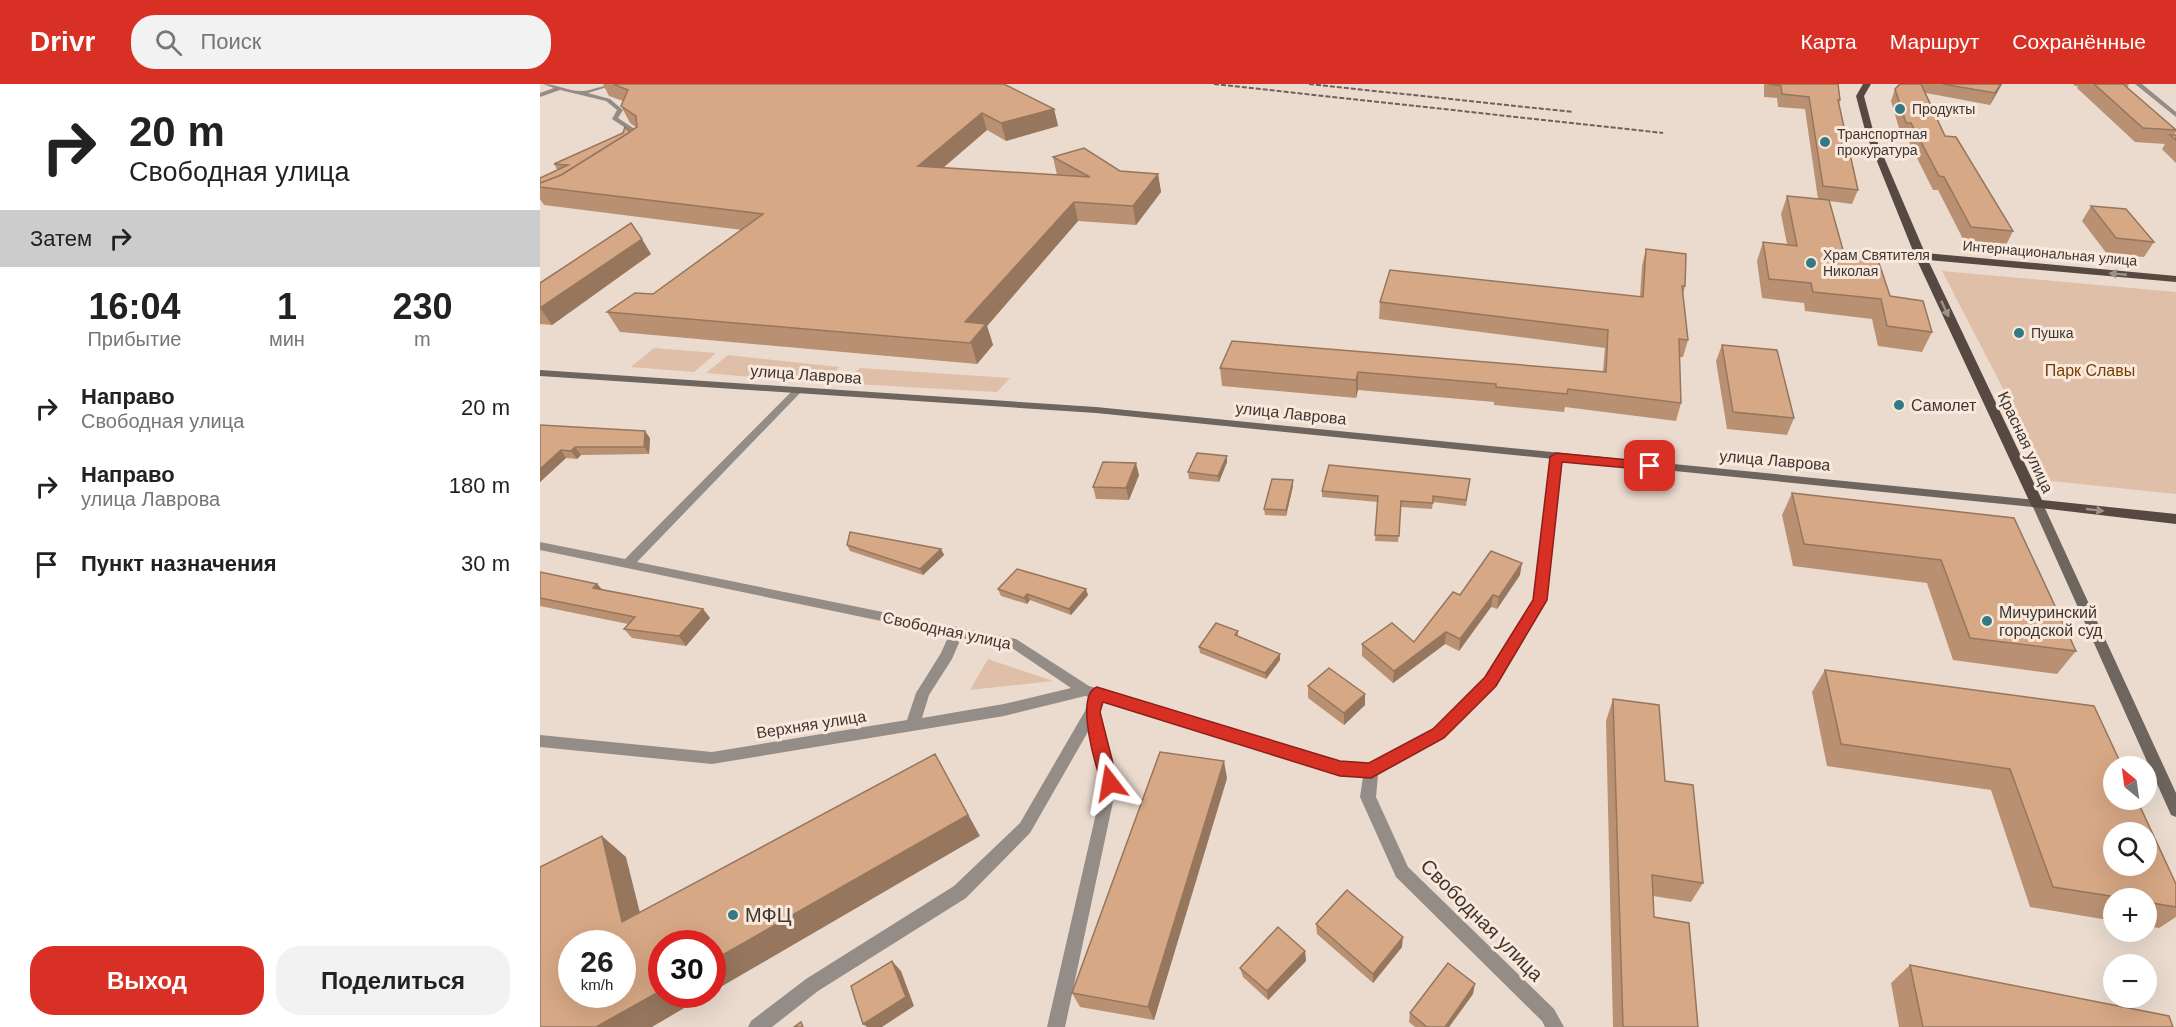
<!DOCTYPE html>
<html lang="ru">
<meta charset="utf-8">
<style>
:root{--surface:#fff;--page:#f2f2f2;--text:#222;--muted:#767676;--accent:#d93025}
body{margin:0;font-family:Helvetica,sans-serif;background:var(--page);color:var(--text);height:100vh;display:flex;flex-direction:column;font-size:22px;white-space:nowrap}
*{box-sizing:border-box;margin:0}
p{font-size:20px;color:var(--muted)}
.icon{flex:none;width:33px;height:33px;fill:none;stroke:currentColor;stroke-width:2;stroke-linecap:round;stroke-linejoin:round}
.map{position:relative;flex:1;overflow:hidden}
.details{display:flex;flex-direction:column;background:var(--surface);width:540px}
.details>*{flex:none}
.top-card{background:#fff;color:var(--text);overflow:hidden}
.needle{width:39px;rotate:331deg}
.controls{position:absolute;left:1563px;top:672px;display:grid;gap:12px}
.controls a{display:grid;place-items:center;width:54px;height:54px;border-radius:50%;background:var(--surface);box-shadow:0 6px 24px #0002;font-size:30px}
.speed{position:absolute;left:18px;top:846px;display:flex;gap:12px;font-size:30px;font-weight:700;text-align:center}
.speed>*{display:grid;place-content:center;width:78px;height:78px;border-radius:50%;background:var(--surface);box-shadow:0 6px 24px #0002;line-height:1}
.speed small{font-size:15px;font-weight:400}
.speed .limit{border:9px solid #d22;background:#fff;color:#111}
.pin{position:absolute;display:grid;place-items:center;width:51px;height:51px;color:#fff;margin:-26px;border-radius:12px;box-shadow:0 3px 9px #0006}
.me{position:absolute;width:66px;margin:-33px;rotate:346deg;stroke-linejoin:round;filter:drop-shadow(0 0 4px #0008)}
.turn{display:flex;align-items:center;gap:21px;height:126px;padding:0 30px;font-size:27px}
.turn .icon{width:78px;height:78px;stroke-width:2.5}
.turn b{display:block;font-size:42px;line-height:51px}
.then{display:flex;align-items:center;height:57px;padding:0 30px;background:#0003;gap:12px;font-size:22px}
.eta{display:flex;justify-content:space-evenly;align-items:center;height:102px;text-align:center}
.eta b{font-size:36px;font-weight:700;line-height:42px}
.button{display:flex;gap:12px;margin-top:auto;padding:12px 30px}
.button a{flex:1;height:69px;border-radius:24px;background:var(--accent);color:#fff;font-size:24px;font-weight:700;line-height:69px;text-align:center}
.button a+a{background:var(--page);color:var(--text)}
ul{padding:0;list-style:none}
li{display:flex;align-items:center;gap:18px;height:78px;padding:0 30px}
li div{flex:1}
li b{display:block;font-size:22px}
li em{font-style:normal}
header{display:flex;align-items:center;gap:36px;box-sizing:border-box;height:84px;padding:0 30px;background:var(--accent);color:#fff}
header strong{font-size:28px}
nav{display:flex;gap:33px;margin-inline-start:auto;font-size:21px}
.search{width:420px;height:54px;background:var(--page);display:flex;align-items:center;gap:15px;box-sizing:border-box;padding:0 21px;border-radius:24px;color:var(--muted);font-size:22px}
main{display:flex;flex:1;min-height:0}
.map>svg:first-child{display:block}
.green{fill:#dfbfa8}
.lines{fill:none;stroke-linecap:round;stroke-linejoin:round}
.minor{fill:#938c87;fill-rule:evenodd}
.secondary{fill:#6e655e;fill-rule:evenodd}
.primary{fill:#554941;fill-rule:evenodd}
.rail{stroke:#6b625c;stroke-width:2;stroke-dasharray:5 2;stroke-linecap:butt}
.wall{fill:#b99072}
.shaded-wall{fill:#96765d}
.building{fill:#d7a885;stroke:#96765d;stroke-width:1.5;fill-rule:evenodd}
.oneway{fill:#9f9187}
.route{fill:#d93025;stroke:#8d1f18;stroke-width:1.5}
.poi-dot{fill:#337a85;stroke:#f9e8dc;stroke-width:2}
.labels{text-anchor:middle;stroke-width:6;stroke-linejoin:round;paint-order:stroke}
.far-poi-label{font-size:14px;fill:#3d3632;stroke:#f9e8dc;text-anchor:start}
.far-street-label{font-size:14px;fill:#3d3632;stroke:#f9e8dc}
.park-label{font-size:16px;fill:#763d00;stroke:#f9e8dc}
.street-label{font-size:16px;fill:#3d3632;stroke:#f9e8dc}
.poi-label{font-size:16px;fill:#3d3632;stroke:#f9e8dc;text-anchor:start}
.near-poi-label{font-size:20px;fill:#3d3632;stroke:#f9e8dc;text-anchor:start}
.near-street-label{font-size:20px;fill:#3d3632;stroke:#f9e8dc}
</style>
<header>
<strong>Drivr</strong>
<div class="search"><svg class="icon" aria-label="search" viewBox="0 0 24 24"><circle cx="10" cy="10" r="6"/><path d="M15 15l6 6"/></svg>Поиск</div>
<nav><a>Карта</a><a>Маршрут</a><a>Сохранённые</a></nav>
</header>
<main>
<section class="details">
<div class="top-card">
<div class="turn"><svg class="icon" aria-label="right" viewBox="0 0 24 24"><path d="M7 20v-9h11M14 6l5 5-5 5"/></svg><div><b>20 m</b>Свободная улица</div></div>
<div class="then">Затем<svg class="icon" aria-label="right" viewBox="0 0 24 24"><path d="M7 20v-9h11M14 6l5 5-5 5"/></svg></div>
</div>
<div class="eta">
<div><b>16:04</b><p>Прибытие</p></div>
<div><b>1</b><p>мин</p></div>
<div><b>230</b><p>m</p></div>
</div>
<ul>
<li><svg class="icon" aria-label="right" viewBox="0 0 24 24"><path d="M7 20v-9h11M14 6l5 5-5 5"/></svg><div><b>Направо</b><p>Свободная улица</p></div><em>20 m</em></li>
<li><svg class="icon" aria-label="right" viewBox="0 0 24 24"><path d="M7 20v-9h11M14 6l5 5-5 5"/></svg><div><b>Направо</b><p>улица Лаврова</p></div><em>180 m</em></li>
<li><svg class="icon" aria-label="arrive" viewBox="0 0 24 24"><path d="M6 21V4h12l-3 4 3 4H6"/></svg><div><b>Пункт назначения</b></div><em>30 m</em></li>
</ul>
<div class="button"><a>Выход</a><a>Поделиться</a></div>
</section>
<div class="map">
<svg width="1636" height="943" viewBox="0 0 1636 943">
<rect width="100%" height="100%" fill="#ebdbcf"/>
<!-- green -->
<g class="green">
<path d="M 1402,187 L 1636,208 L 1636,410 L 1511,397 Z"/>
<path d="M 114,264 L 176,269 L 154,288 L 91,283 Z"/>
<path d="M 188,271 L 299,283 L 292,291 L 276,299 L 166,289 Z"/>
<path d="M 320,284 L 470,294 L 457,308 L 314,300 L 313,290 Z"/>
<path d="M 448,575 L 513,597 L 430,606 Z"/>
</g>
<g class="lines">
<!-- minor -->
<g class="minor">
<path d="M 3,0 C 16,0 30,8 43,7 C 54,6 65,0 77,0 L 48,9 L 70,15 L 83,26 L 78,34 L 104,51 L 105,56 L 100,57 L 99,53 L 72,35 L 77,26 L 66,17 L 20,6 L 0,13 L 0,9 L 14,4 Z"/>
<path d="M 1595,0 L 1602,0 L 1636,28 L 1636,33 Z"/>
<path d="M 258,303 L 261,304 L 261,308 L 97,478 L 476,555 L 549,602 L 800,679 L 829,680 L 893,646 L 945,593 L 994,516 L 1011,373 L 1012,371 L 1020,371 L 1021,373 L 1004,519 L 955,601 L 903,654 L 838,691 L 836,713 L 868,783 L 1014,925 L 1024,943 L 1005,943 L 1002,937 L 856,793 L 820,713 L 823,693 L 800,691 L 562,617 L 559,628 L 577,699 L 525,943 L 507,943 L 563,699 L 549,646 L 490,749 L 426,814 L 278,907 L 232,943 L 208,943 L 211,937 L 266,895 L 414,802 L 480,739 L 545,627 L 549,613 L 545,612 L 464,632 L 172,680 L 0,663 L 0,651 L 172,668 L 367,636 L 376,609 L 401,569 L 409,551 L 0,466 L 0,458 L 85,475 L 255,304 ZM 421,554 L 472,564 L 531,604 L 464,620 L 382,634 L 389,611 L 412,575 Z"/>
</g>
<!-- secondary -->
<path class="secondary" d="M 0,286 L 556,323 L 1497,416 L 1503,420 L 1636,709 L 1636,733 L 1631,731 L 1493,423 L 556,329 L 0,292 Z"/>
<!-- primary -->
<path class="primary" d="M 1323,0 L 1331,0 L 1324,12 L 1334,50 L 1385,169 L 1636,192 L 1636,198 L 1388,176 L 1502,416 L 1636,430 L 1636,440 L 1492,423 L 1375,172 L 1326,50 L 1316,12 Z"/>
<!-- rail -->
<g class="rail">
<path d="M 674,0 L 1123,49"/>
<path d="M 769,0 L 1033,28"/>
</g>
</g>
<!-- wall -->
<g class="wall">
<path d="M 63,0 L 464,0 L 514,25 L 518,42 L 466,57 L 447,46 L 403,84 L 517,91 L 513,73 L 580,87 L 618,90 L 621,108 L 596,141 L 538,137 L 447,242 L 453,261 L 437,280 L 80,248 L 67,228 L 113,210 L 202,146 L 4,121 L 0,115 L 0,94 L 20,85 L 17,85 L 14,80 L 90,48 L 97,44 L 90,39 L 81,22 L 83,17 L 69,12 Z"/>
<path d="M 1224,0 L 1298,0 L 1300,16 L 1299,20 L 1318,106 L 1312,120 L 1289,117 L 1303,166 L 1350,212 L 1392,248 L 1382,268 L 1338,262 L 1332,235 L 1265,227 L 1264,219 L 1222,214 L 1217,177 L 1223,158 L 1247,160 L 1241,130 L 1247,112 L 1278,115 L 1265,25 L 1238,23 L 1237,14 L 1224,13 Z"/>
<path d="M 1360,0 L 1462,0 L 1450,21 L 1386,9 L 1405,52 L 1473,147 L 1466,161 L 1424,157 L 1398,106 L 1393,106 L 1366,52 L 1361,51 L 1351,17 L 1355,5 Z"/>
<path d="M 1533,0 L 1589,0 L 1587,4 L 1636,45 L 1636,48 L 1634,51 L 1636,51 L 1636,79 L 1622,65 L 1625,60 L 1595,58 L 1537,4 L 1538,2 L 1535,2 Z"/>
<path d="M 1551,122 L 1614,158 L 1604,173 L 1567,170 L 1542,137 Z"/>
<path d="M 1106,165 L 1145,202 L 1143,211 L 1148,256 L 1143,273 L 1139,273 L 1141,319 L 1136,337 L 1025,323 L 1024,328 L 954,321 L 954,318 L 818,306 L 816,314 L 682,302 L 680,284 L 1063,287 L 1065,264 L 839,235 L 840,218 L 1100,212 L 1102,182 Z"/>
<path d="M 111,170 L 12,241 L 0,240 L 0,199 Z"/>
<path d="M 1182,261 L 1254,334 L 1247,351 L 1187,345 L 1176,277 Z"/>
<path d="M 0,341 L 110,354 L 109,370 L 41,371 L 37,375 L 26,374 L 0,398 Z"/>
<path d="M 687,372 L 687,378 L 679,398 L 649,395 L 648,388 Z"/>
<path d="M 599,391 L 589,416 L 556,415 L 553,403 Z"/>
<path d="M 930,395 L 926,422 L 893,418 L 892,425 L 861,423 L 858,458 L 835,457 L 838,418 L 782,413 L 782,407 Z"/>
<path d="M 753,402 L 746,432 L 725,431 L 724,425 Z"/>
<path d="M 1252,409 L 1474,434 L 1536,567 L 1517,590 L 1413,576 L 1387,499 L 1253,482 L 1242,431 Z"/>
<path d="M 307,461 L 401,465 L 404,471 L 383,491 L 310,467 Z"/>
<path d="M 0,488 L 57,500 L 62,505 L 163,525 L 170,534 L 146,562 L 92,554 L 84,545 L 88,540 L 0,522 Z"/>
<path d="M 980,491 L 957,525 L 951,523 L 919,567 L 905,560 L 853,599 L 822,572 L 822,560 L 874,558 L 920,511 Z"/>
<path d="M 458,505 L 548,511 L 531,531 L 490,516 L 487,520 L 461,512 Z"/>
<path d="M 698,547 L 698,553 L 740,576 L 726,595 L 660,569 L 659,563 Z"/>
<path d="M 1285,586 L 1554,622 L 1636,800 L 1636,833 L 1619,844 L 1606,842 L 1606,814 L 1574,814 L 1574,837 L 1490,823 L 1451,706 L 1287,682 L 1272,608 Z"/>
<path d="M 768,602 L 825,621 L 804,641 L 768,614 Z"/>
<path d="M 1073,615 L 1125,697 L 1163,799 L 1151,818 L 1113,812 L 1114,833 L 1158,943 L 1073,943 L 1066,637 Z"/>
<path d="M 687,694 L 614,936 L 540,923 L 532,909 Z"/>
<path d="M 776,840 L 862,863 L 833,899 L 777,850 Z"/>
<path d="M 765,867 L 766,877 L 728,916 L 703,893 L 700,884 Z"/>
<path d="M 1370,881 L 1633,943 L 1359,943 L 1351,899 Z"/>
<path d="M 933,910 L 909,943 L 875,943 L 869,938 L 870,929 Z"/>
</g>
<!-- shaded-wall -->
<g class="shaded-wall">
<path d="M 1461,0 L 1462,0 L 1450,21 L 1455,9 Z"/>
<path d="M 514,25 L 518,42 L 466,57 L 461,39 Z"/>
<path d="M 442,29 L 447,46 L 384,100 L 378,82 Z"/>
<path d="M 618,90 L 621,108 L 596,141 L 593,122 Z"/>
<path d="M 534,118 L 538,137 L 447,242 L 453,261 L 437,280 L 425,238 Z"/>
<path d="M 102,155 L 111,170 L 12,241 L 0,224 Z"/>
<path d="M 818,288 L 818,306 L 816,314 L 816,296 Z"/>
<path d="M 105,347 L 110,354 L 109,370 L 104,363 Z"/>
<path d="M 35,363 L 41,371 L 37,375 L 31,367 Z"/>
<path d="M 21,366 L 26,374 L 0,398 L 0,385 Z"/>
<path d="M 687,372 L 687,378 L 679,398 L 678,392 Z"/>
<path d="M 596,379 L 599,391 L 589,416 L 586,404 Z"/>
<path d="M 753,396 L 753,402 L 746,432 L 746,426 Z"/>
<path d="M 401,465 L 404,471 L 383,491 L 380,485 Z"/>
<path d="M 982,479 L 980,491 L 957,525 L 959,513 Z"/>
<path d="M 57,500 L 65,509 L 53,504 Z"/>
<path d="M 546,505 L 548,511 L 531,531 L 529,525 Z"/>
<path d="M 487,510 L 490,516 L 487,520 L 484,514 Z"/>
<path d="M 953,511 L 951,523 L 919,567 L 920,555 Z"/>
<path d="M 163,525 L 170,534 L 146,562 L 139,552 Z"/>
<path d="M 906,548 L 905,560 L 853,599 L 854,587 Z"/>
<path d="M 740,570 L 740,576 L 726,595 L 725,589 Z"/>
<path d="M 825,610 L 825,621 L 804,641 L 804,629 Z"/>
<path d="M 395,670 L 440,752 L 172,908 L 172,877 Z"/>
<path d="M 684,677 L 687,694 L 614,936 L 608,923 Z"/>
<path d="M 62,752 L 86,773 L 107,857 L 82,838 Z"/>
<path d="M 863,853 L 862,863 L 833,899 L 833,890 Z"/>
<path d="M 765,867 L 766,877 L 728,916 L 727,907 Z"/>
<path d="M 352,877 L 361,887 L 374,922 L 342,943 L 327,943 L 323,940 Z"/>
<path d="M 935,900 L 933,910 L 909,943 L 905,943 Z"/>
<path d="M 122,906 L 122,910 L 168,910 L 112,943 L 56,943 Z"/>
</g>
<!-- building -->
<g class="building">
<path d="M 73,0 L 464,0 L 514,25 L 461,39 L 442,29 L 378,82 L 550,93 L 513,73 L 544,64 L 580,87 L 618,90 L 593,122 L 534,118 L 425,238 L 446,240 L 430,259 L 67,228 L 95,209 L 113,210 L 223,130 L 0,103 L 0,99 L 21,91 L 97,43 L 96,32 L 81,22 L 88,6 Z"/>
<path d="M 1228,0 L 1298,0 L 1300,16 L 1298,16 L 1318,106 L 1283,102 L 1269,13 L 1242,10 L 1241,2 Z"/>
<path d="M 1360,0 L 1381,0 L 1405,52 L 1416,53 L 1473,147 L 1431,143 L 1404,93 L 1399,92 L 1371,39 L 1366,39 L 1355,5 Z"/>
<path d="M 1403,0 L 1461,0 L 1455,9 Z"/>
<path d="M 1554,0 L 1583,0 L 1636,46 L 1603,44 Z"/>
<path d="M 85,43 L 90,48 L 21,91 L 0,99 L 0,94 L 28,81 L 14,80 L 83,49 Z"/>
<path d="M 1630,51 L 1636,51 L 1636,56 Z"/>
<path d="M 1247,112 L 1289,116 L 1303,166 L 1336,170 L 1350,212 L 1383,217 L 1392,248 L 1347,242 L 1341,215 L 1273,208 L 1271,199 L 1229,195 L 1223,158 L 1257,162 Z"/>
<path d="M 1551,122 L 1586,125 L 1614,158 L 1576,154 Z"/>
<path d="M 91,139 L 102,155 L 0,224 L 0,199 Z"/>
<path d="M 1106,165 L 1146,170 L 1145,202 L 1142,202 L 1148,256 L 1139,255 L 1141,319 L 1028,305 L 1027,310 L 956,303 L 956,300 L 818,288 L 816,296 L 680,284 L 692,257 L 1066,288 L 1068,246 L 840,218 L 850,186 L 1103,213 Z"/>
<path d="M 1182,261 L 1237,266 L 1254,334 L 1193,328 Z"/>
<path d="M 0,341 L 105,347 L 104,363 L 35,363 L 31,367 L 21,366 L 0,385 Z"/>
<path d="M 657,369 L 687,372 L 678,392 L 648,388 Z"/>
<path d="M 563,378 L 596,379 L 586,404 L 553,403 Z"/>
<path d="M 789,381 L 930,395 L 926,416 L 893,412 L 893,419 L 861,417 L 859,452 L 835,451 L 838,412 L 782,407 Z"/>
<path d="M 732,395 L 753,396 L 746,426 L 724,425 Z"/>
<path d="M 1252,409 L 1474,434 L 1536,567 L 1430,554 L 1401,476 L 1264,460 Z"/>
<path d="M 310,448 L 401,465 L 380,485 L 307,461 Z"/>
<path d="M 951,467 L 982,479 L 959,513 L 953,511 L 920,555 L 906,548 L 854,587 L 822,560 L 852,539 L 874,558 L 913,508 L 920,511 Z"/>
<path d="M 477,485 L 546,505 L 529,525 L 487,510 L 484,514 L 458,505 Z"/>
<path d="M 0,488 L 57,500 L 53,504 L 163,525 L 139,552 L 84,545 L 95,533 L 0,514 Z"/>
<path d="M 676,539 L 698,547 L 695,551 L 740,570 L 725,589 L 659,563 Z"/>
<path d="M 789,584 L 825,610 L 804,629 L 768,602 Z"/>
<path d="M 1285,586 L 1554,622 L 1582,682 L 1574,682 L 1574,716 L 1597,716 L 1636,800 L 1636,823 L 1606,818 L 1606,814 L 1583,814 L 1513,803 L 1470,685 L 1301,660 ZM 1574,748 L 1606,748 L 1606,782 L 1574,782 Z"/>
<path d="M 1073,615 L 1119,621 L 1125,697 L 1153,701 L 1163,799 L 1112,791 L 1114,833 L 1149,839 L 1158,943 L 1083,943 Z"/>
<path d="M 620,668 L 684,677 L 608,923 L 532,909 Z"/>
<path d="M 395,670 L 428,731 L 172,877 L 172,860 L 122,860 L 122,906 L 56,943 L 0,943 L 0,783 L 62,752 L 82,838 ZM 32,860 L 82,860 L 82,910 L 32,910 Z"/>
<path d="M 807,806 L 863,853 L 833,890 L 776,840 Z"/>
<path d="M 738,843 L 765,867 L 727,907 L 700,884 Z"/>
<path d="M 352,877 L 366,913 L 323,940 L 311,902 Z"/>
<path d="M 908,879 L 935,900 L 905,943 L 887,943 L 870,929 Z"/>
<path d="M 1370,881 L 1629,932 L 1633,943 L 1383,943 Z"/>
<path d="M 261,938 L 263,943 L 254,943 Z"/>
</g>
<!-- one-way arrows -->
<defs><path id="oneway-solid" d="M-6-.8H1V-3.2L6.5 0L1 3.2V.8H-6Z" transform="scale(1.5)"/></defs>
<g class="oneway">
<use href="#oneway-solid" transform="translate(1578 190) rotate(-175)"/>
<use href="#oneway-solid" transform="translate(1405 225) rotate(65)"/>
<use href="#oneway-solid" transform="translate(1555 426) rotate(6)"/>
</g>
<!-- route -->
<path class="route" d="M 1016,369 L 1110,378 L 1116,382 L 1110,386 L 1022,378 L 1007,516 L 956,602 L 904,654 L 831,694 L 800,692 L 563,618 L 560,628 L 578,699 L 576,704 L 570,706 L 564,704 C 556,687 534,611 557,603 L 800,677 L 829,679 L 893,645 L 945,593 L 993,516 L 1010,373 Z"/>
<!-- markers -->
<g class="poi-dot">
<circle cx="1360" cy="25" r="6"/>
<circle cx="1285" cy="58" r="6"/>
<circle cx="1271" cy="179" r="6"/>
<circle cx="1479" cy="249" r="6"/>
<circle cx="1359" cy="321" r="6"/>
<circle cx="1447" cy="537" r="6"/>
<circle cx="193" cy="831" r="6"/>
</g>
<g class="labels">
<!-- far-poi labels -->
<g class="far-poi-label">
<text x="1372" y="30">Продукты</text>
<text x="1297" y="55">Транспортная<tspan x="1297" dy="16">прокуратура</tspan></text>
<text x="1283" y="176">Храм Святителя<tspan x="1283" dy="16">Николая</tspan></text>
<text x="1491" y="254">Пушка</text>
</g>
<!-- far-street labels -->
<g class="far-street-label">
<text transform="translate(1510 169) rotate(5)" y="5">Интернациональная улица</text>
</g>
<!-- park labels -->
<g class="park-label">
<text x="1550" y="292">Парк Славы</text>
</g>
<!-- street labels -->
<g class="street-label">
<text transform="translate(266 290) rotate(4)" y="6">улица Лаврова</text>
<text transform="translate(751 329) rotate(6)" y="6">улица Лаврова</text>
<text transform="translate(1486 358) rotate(65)" y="6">Красная улица</text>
<text transform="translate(1235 376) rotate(5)" y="6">улица Лаврова</text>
<text transform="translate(407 546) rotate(12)" y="6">Свободная улица</text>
<text transform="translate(271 640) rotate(-9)" y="6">Верхняя улица</text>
</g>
<!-- poi labels -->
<g class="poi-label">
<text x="1371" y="327">Самолет</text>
<text x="1459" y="534">Мичуринский<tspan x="1459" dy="18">городской суд</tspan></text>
</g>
<!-- near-poi labels -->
<g class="near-poi-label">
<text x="205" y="838">МФЦ</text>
</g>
<!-- near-street labels -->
<g class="near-street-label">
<text transform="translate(942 836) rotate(45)" y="7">Свободная улица</text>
</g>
</g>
</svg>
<div class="controls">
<a><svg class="needle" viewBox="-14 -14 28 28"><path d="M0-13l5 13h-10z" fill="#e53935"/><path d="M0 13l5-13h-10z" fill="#767676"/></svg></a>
<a><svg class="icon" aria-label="search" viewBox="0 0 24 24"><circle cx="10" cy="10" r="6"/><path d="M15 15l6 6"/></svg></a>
<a>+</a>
<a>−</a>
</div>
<div class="speed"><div>26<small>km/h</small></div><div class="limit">30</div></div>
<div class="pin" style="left:1110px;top:382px;background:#d93025"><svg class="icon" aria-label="arrive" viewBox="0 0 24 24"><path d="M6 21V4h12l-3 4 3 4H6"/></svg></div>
<svg class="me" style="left:570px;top:699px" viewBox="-20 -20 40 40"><path d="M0-17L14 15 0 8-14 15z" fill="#d93025" stroke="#fff" stroke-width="4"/></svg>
</div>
</main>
